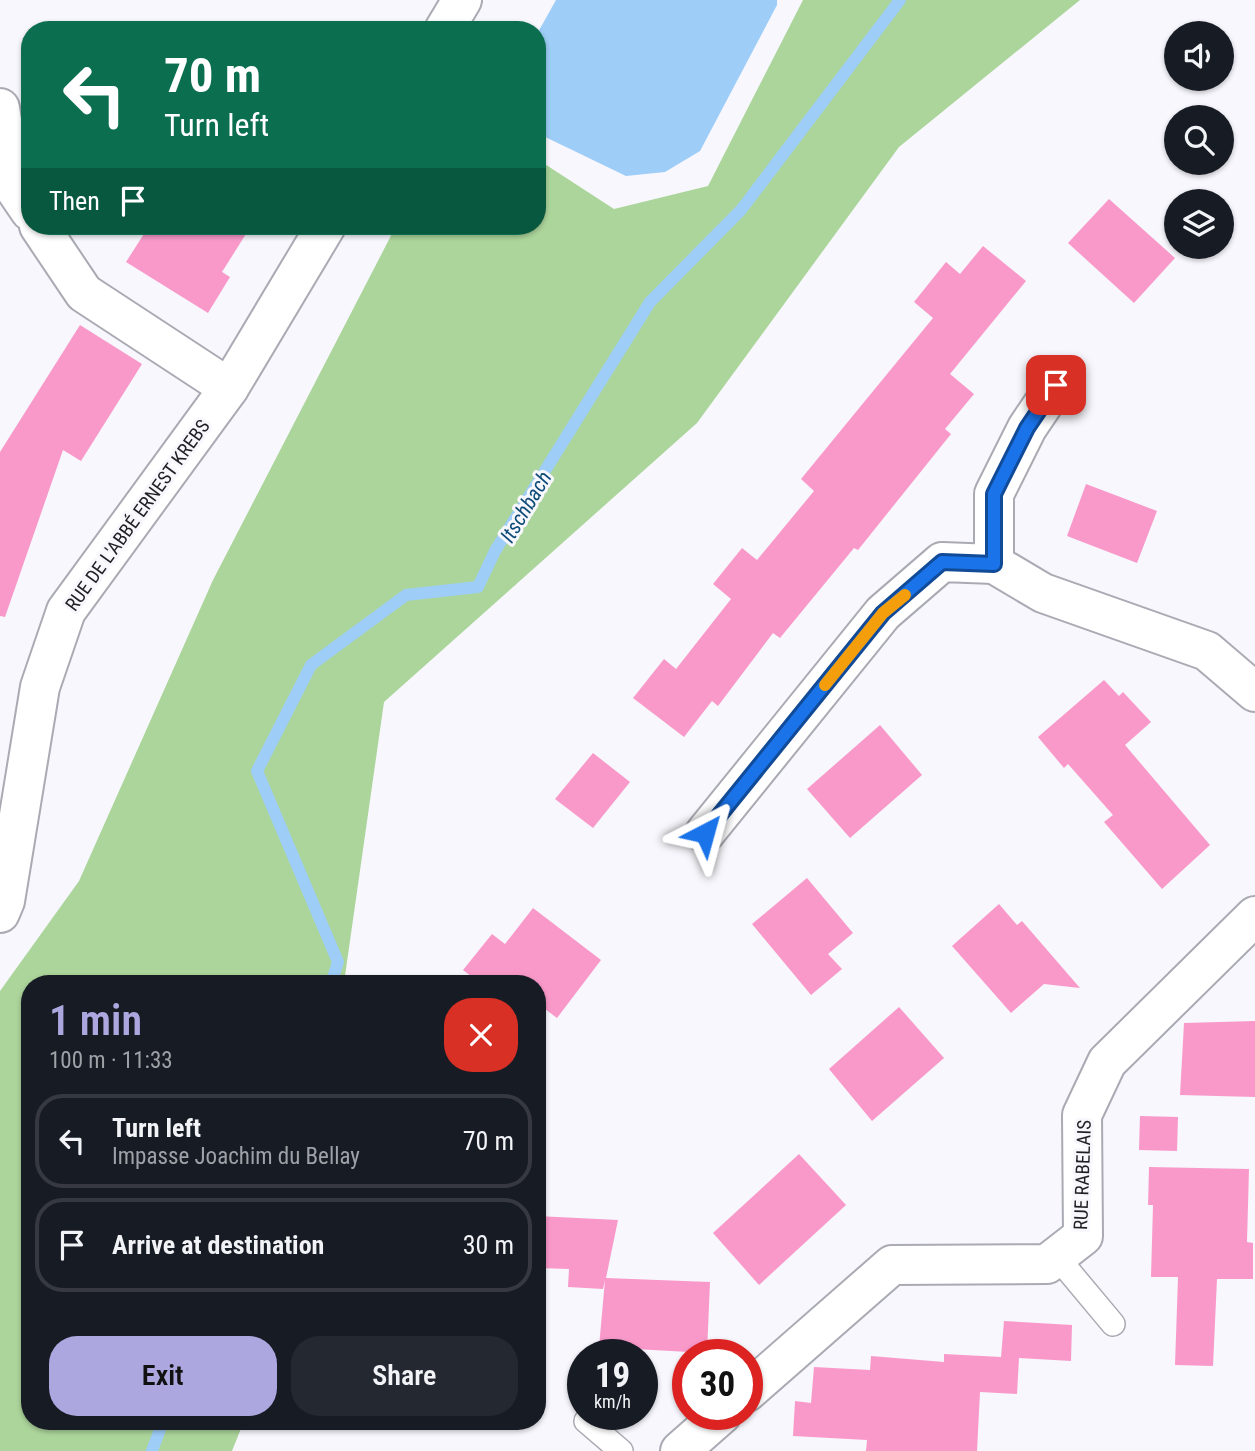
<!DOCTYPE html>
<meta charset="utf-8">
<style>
:root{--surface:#171b24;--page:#242831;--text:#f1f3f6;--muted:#9ea1a6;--line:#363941;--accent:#ada7df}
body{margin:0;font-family:"Roboto Condensed",sans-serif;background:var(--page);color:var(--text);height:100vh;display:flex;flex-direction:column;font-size:26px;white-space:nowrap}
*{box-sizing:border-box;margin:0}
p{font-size:23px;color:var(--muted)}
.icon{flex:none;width:38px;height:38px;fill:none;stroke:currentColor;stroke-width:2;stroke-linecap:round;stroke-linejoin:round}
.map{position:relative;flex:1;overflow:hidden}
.side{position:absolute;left:21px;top:975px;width:525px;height:455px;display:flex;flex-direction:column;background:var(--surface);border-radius:28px;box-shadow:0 2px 5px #0004}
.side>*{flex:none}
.guide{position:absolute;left:21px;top:21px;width:525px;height:214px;border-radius:28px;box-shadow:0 2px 5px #0004;background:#0b6e4f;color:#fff;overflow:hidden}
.fabs{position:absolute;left:1164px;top:21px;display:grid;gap:14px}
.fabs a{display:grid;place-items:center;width:70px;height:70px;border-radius:50%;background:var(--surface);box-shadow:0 2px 5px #0004;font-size:35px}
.speed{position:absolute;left:567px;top:1339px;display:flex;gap:14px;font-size:35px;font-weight:700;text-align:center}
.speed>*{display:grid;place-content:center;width:91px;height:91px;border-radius:50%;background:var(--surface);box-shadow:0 2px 5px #0004;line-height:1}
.speed small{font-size:18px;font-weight:400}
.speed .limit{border:10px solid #d22;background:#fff;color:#111}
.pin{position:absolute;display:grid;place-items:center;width:60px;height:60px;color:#fff;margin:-30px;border-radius:14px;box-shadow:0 4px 10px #0006}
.me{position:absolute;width:77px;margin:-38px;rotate:39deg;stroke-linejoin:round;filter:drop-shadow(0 0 5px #0008)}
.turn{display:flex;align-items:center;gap:24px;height:147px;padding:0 28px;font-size:32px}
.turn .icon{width:91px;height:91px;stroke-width:2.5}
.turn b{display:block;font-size:49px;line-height:60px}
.then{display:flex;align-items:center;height:66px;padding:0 28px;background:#0003;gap:14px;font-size:26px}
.round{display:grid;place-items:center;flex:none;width:74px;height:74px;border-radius:28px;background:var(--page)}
.overview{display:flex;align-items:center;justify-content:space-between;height:119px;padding:0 28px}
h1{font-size:42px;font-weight:600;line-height:52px;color:var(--accent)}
.primary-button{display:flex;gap:14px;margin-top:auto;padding:14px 28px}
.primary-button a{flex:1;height:80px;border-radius:28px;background:var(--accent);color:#111;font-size:28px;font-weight:600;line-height:80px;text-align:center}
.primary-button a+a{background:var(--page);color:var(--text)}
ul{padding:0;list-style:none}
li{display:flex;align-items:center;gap:21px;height:94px;margin:0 14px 10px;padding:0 14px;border:4px solid var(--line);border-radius:28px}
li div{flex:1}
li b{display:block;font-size:26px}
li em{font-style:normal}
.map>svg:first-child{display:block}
.green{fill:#acd59b}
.water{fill:#9ecdf7}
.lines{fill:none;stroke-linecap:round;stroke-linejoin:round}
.stream{stroke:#9ecdf7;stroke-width:12}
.building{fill:#f999ca}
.service-casing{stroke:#aaaab4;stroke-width:26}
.minor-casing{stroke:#aaaab4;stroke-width:42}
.service{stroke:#fff;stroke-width:23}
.minor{stroke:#fff;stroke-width:38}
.route-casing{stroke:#114b97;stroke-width:18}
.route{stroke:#1a73e8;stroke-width:12}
.slow{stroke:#f59e0b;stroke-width:12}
.labels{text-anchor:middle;stroke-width:6;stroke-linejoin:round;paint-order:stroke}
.street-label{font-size:19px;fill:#201f23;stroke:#f7f7fd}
.water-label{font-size:21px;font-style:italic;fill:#0c4a77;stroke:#f7f7fd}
</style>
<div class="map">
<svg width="1255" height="1451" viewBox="0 0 1255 1451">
<rect width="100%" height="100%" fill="#f7f7fd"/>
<!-- green -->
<path class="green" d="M 803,0 L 1080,0 L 899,147 L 697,423 L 384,702 L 344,983 L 30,984 L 30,1421 L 244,1421 L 232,1451 L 0,1451 L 0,991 L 79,881 L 213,580 L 396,226 L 537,226 L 537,159 L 614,209 L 708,186 Z"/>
<!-- water -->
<path class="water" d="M 556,0 L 777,0 L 777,5 L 700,151 L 665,172 L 626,176 L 537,133 L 537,34 Z"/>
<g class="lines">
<!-- stream -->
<g class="stream">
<path d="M 331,984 L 338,962 L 257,771 L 311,665 L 406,595 L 478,587 L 495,551 L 650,302 L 741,210 L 900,0"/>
<path d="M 152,1451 L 163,1421"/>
</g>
</g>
<!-- building -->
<g class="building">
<path d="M 1109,199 L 1175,258 L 1134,303 L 1068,243 Z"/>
<path d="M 149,226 L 251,226 L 222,272 L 230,277 L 208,313 L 126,262 Z"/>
<path d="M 983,246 L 1026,281 L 950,374 L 974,394 L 945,429 L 951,434 L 858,550 L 854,548 L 780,638 L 773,633 L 718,706 L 712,701 L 684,737 L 633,698 L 664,659 L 676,669 L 731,599 L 713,584 L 742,548 L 757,560 L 814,491 L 801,479 L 933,318 L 914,302 L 946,262 L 960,274 Z"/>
<path d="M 80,325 L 142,364 L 81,461 L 63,450 L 5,617 L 0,616 L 0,452 Z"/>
<path d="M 1086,484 L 1157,511 L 1137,563 L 1067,536 Z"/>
<path d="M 1104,680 L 1119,696 L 1123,692 L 1151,722 L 1125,745 L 1210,845 L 1162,889 L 1104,822 L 1113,815 L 1068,764 L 1064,768 L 1038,737 Z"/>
<path d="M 880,725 L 922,775 L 850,838 L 807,789 Z"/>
<path d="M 593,753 L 630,782 L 593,828 L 555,799 Z"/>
<path d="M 807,878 L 853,933 L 828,954 L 842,969 L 811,995 L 752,924 Z"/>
<path d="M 999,904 L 1017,925 L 1022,921 L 1080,988 L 1044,984 L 1011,1013 L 952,946 Z"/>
<path d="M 533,908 L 601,960 L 557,1018 L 537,1003 L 537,984 L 481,984 L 463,970 L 492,934 L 505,944 Z"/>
<path d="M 899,1007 L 944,1058 L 872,1121 L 829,1069 Z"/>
<path d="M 1255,1021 L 1255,1097 L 1180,1095 L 1184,1023 Z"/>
<path d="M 1140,1116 L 1178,1117 L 1177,1151 L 1139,1150 Z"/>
<path d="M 799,1154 L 846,1205 L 759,1285 L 713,1233 Z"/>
<path d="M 1149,1167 L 1249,1169 L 1247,1242 L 1253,1243 L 1253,1279 L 1217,1279 L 1213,1366 L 1175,1365 L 1178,1277 L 1151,1277 L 1153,1205 L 1148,1205 Z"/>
<path d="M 537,1216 L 618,1220 L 606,1278 L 710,1282 L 707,1353 L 599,1347 L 605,1280 L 603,1289 L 568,1287 L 569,1269 L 537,1268 Z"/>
<path d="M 1004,1321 L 1072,1325 L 1071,1361 L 1019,1358 L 1017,1394 L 980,1392 L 977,1451 L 866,1451 L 867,1440 L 793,1436 L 795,1401 L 811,1403 L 814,1367 L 870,1370 L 871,1356 L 944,1362 L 944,1354 L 1001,1357 Z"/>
</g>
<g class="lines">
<!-- service casing -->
<g class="service-casing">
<g id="service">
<path d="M 1057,1257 L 1113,1324"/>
<path d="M 586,1421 L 621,1451"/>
</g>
</g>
<!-- minor casing -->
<g class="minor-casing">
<g id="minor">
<path d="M 444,30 L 462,0"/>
<path d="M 0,108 L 13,186 L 30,211"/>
<path d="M 39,226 L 84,293 L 229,388"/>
<path d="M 1056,385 L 1027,428 L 994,494 L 994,564 L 1043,593 L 1207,651 L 1255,692"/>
<path d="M 705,833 L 883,613 L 942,562 L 994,564"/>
<path d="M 0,913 L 5,901 L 40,687 L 66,611 L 229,388 L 326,226"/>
<path d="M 747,1392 L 892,1265 L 1047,1264 L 1083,1236 L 1082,1115 L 1107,1062 L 1255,916"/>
<path d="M 680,1451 L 722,1414"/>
</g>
</g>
<!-- service -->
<use href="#service" class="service"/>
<!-- minor -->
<use href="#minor" class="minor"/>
</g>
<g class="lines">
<!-- route casing -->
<g class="route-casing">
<path id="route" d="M 705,833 L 883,613 L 942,562 L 994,564 L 994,494 L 1027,428 L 1056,385"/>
</g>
<!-- route -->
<use href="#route" class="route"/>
<!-- slow -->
<path class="slow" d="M 825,685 L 883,613 L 905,595"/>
</g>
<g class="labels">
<!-- street labels -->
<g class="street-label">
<text transform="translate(137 515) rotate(-54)" y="7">RUE DE L'ABBÉ ERNEST KREBS</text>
<text transform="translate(1082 1175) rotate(-88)" y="7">RUE RABELAIS</text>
</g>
<!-- water labels -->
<g class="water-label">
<text transform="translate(526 507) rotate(-59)" y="7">Itschbach</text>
</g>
</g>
</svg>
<div class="fabs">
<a><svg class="icon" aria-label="sound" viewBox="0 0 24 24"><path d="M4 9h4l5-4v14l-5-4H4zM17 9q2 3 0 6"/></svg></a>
<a><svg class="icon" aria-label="search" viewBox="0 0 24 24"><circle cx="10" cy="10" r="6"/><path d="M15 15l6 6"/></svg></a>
<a><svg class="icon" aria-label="layers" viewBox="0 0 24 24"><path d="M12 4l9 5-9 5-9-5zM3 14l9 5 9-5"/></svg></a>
</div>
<div class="speed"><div>19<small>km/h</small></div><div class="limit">30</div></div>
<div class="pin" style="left:1056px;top:385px;background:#d93025"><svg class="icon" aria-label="arrive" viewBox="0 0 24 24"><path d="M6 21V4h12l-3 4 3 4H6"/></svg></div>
<svg class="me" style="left:705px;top:833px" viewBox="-20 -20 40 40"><path d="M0-17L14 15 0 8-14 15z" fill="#1a73e8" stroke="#fff" stroke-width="4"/></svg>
<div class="guide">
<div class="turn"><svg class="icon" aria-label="left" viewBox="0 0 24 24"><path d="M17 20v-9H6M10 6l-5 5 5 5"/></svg><div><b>70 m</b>Turn left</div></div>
<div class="then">Then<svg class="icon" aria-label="arrive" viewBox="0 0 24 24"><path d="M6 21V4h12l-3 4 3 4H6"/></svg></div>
</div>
<section class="side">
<div class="overview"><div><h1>1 min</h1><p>100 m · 11:33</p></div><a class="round" style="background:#d93025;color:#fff"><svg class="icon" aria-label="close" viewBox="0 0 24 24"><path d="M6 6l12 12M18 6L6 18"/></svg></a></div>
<ul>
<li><svg class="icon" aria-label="left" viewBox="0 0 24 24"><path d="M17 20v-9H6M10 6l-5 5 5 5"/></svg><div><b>Turn left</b><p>Impasse Joachim du Bellay</p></div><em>70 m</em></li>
<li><svg class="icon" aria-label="arrive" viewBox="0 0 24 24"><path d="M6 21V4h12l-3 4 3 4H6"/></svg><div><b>Arrive at destination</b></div><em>30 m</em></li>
</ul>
<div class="primary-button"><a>Exit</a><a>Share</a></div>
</section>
</div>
